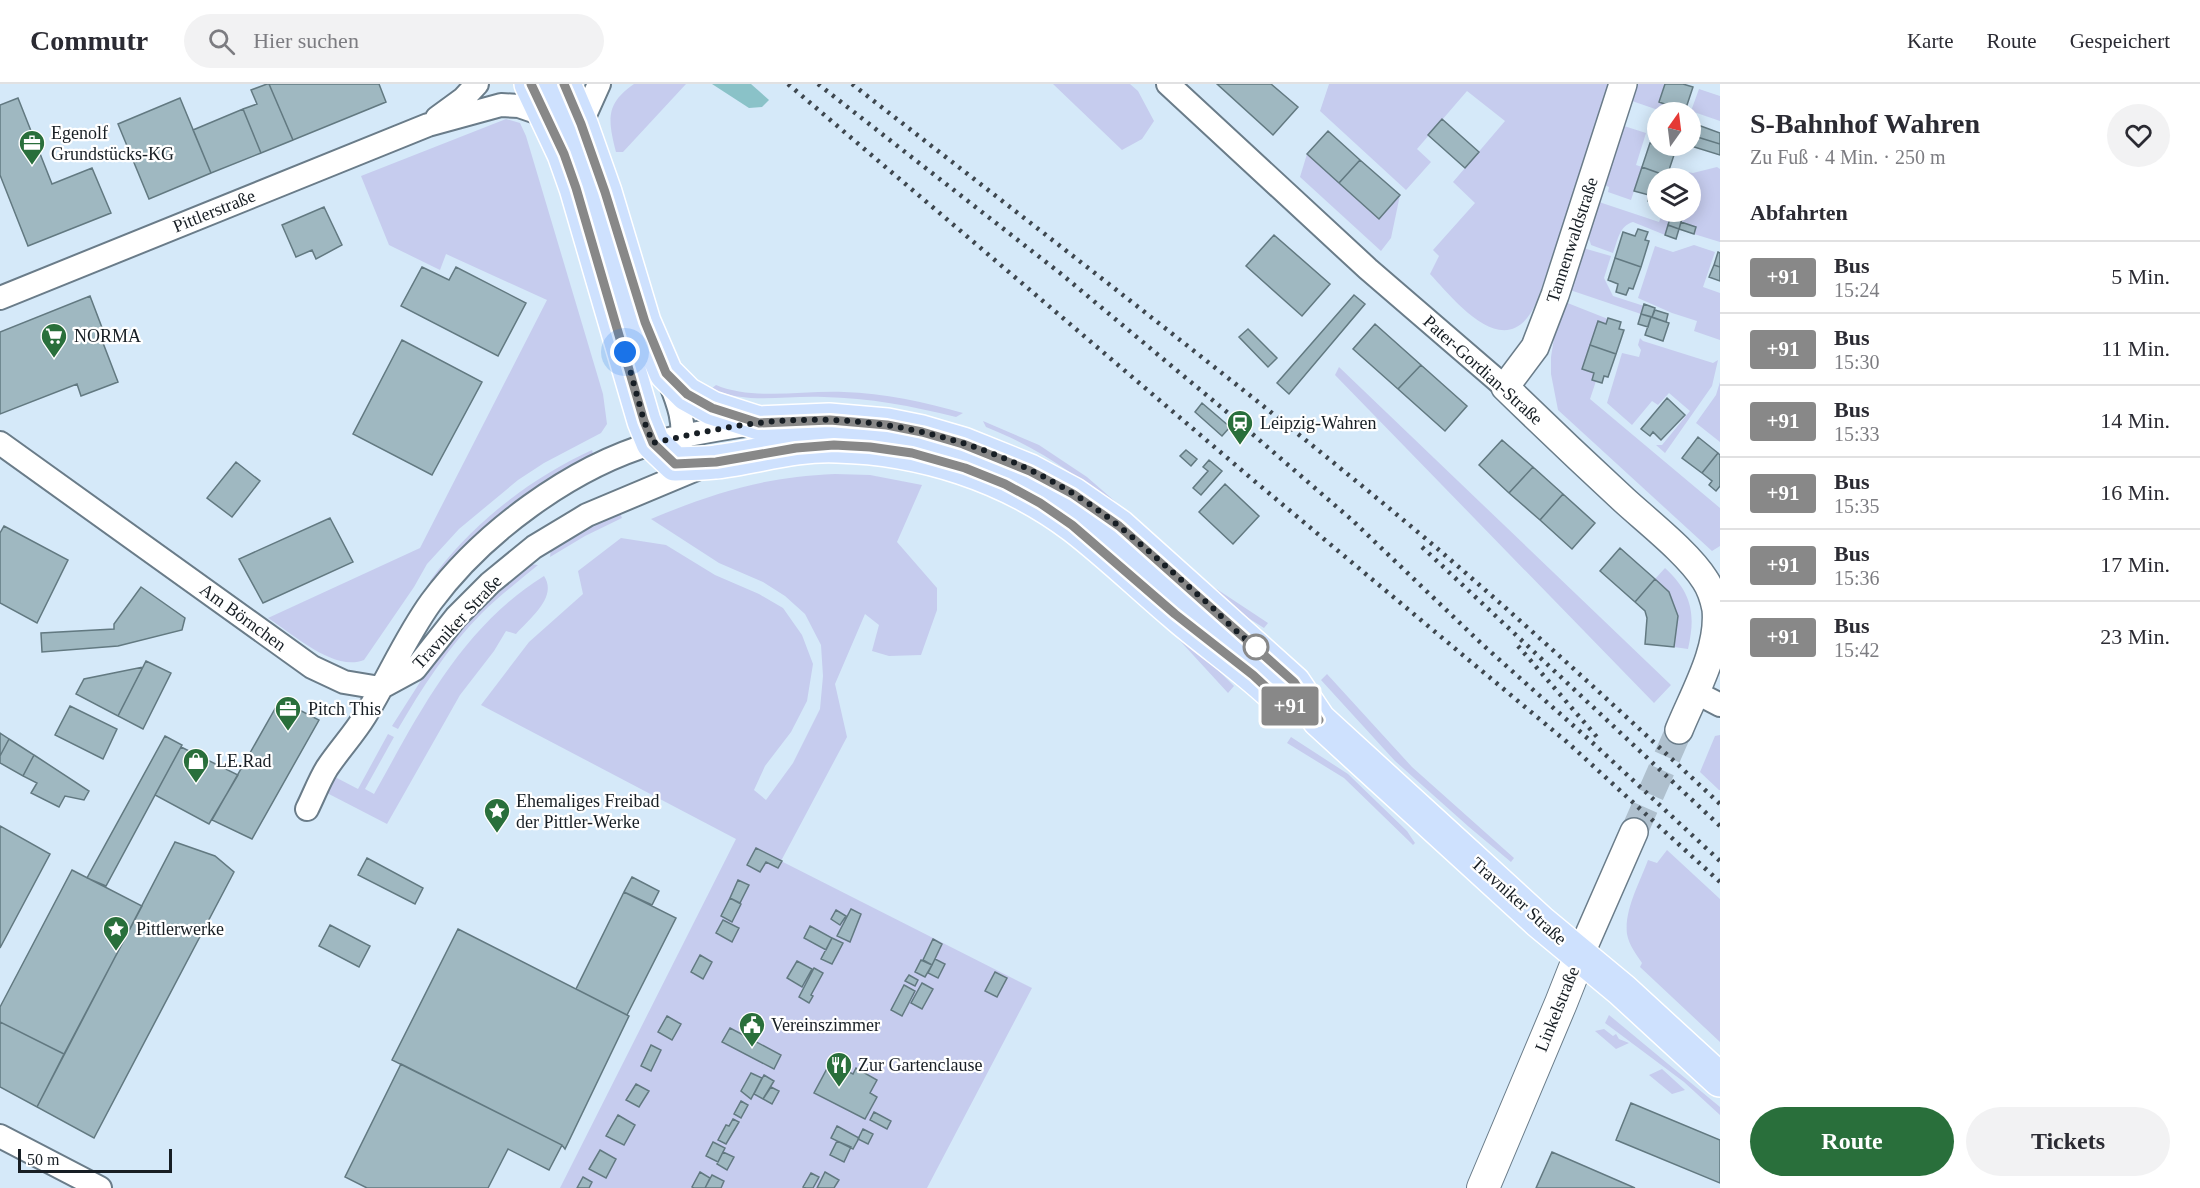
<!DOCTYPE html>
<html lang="de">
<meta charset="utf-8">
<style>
:root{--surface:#fff;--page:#f2f2f3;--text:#2b2b33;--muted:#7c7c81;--line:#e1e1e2;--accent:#296f3b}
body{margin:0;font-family:Georgia,serif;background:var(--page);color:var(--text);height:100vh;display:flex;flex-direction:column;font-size:22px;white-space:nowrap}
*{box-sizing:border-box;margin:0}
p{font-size:20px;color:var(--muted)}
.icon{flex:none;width:33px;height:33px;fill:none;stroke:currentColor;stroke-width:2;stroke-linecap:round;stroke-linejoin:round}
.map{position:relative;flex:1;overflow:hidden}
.details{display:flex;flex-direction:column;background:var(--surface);width:480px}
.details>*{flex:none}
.badge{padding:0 12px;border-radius:4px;font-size:21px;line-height:39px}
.needle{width:39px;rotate:14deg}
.controls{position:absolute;left:1647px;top:18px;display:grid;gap:12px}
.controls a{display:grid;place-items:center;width:54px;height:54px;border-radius:50%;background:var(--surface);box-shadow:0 3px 15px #0003;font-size:30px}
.scale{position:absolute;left:18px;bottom:15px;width:154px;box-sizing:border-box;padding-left:6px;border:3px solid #171e24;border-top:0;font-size:16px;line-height:21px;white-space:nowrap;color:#171e24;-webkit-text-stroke:4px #fff;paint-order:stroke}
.you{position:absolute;width:30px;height:30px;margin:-15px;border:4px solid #fff;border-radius:50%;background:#1a73e8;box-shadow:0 0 0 9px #1a73e833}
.map>.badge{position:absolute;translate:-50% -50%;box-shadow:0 0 0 3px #fff}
h2{padding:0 30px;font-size:22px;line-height:54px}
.round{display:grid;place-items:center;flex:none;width:63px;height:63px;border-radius:32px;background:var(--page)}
.overview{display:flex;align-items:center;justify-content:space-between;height:102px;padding:0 30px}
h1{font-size:28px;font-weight:700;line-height:45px}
.cta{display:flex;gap:12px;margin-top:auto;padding:12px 30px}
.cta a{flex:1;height:69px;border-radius:36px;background:var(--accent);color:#fff;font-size:24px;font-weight:700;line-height:69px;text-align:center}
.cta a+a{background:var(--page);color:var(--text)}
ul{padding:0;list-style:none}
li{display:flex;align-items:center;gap:18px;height:72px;padding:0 30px;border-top:2px solid var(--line)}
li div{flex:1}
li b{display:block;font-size:22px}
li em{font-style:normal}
li .badge{min-width:66px;font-weight:700;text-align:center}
header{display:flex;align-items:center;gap:36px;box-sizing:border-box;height:84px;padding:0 30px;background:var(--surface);border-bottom:2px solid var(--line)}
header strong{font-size:28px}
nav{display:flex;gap:33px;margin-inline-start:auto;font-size:21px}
.search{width:420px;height:54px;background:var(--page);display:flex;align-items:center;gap:15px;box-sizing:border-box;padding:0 21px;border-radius:33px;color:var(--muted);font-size:22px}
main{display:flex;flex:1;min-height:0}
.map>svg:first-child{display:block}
</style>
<header>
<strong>Commutr</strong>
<div class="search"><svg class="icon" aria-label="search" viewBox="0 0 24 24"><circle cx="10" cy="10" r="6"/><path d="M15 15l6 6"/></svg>Hier suchen</div>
<nav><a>Karte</a><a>Route</a><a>Gespeichert</a></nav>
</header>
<main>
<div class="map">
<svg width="1720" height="1104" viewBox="0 0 1720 1104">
<rect width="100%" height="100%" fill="#d5e9f9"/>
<path fill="#c6ccee" d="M634,0H686L623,68H616C608,36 605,20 634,0Z
M1053,0H1130L1138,7L1154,37L1142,55L1122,66Z
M1329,0H1609L1543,200C1539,210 1536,222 1530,230C1500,276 1451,212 1430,190L1439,172L1433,166L1475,119L1453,98L1505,37L1467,7L1417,65L1431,78L1406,106L1320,27Z
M1638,0H1665L1659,18L1666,21L1664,28L1632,17Z
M1699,5L1720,12V37L1691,27Z
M506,35L520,39L526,52L603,310L607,340L601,349L544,379L518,396L459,445L427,480L414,503L364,576C334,588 293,550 268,534L420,464L547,216L446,170L440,186L389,161L361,92Z
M1624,42L1646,49L1636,81L1642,83L1631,116L1608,108L1609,103L1604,101Z
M1307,70L1379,134L1400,111L1391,154L1381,167L1300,93Z
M1717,83L1720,85V158L1694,150L1696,143L1681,138L1682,135L1672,132L1665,151L1633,138C1619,142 1618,156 1613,169L1591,161L1588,151L1599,118L1659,138L1663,128H1690V94H1674L1667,92L1668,87L1672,85L1693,89Z
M1694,161L1715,168L1703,203L1720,209V256L1694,247L1697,237L1672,229L1638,214L1655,162L1673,168Z
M1583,164L1611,172L1604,194L1613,212L1644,222L1641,230L1570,206Z
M1565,218L1608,235L1592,295L1596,297L1590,315L1720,424V462L1712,467L1558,326L1551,290V273L1554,254Z
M1640,254L1643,257L1713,279L1718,276L1712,302L1665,369L1656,361H1662L1690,327L1669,309L1658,321L1652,317L1632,341L1607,319L1622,269L1639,273L1641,266L1638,261Z
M1339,283L1671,601L1654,619L1335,291Z
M1720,298V358L1696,339L1716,311Z
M716,301C754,317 804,306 844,308C884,309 924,318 963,329L956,333C912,322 869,314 824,313C784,311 750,321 711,305Z
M983,337L1039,361L1087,393L1195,487L1191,492C1124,431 1072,377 986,343Z
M592,366L594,372L525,411L494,436L432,500L430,497C470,441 529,395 592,366Z
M835,390L870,391L922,401L897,458L937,504V526L921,571L889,572L872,567L879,541L865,530L835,600L847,653L781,777L1032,904L927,1104H560L736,755L481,621L529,558L583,510L578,487L621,454L666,461L715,491L759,510L783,524L802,551L813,580L807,617L791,648L765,682L754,706L766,716L793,679L820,625L823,592L821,561L805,530L785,512L763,498L719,479L651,435C716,408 764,393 835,390Z
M620,429L622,434L585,452L550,473L551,465L582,447Z
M529,480L538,481C519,497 499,512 482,529C448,563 422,604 398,645L392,642L429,584L477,525Z
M1665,484C1692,509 1696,530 1688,565L1674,563C1678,531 1681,519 1655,495Z
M544,492C558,513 530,534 516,550L506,547L494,567L460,611L387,740L327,709L335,693L358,705L388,650L394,653L365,705L374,710C420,628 461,544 544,492Z
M1208,502H1212L1268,539L1264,544L1220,516Z
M1173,541L1234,602L1228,609L1171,547Z
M1327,590L1412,683L1514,774L1511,778L1469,743L1395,677L1321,596Z
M1720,651V706H1719L1700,688L1715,652Z
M1291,653L1348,690L1407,747L1415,759L1413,761L1344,694L1287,659Z
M1667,766L1720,815V958L1640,883L1642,879C1636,870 1629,861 1627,850C1624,826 1640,798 1648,776L1657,779Z
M1609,931L1720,1023V1031L1684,998L1605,939Z
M1604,945L1613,952L1616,950L1619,955L1629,959L1616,965L1595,947Z
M1662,985L1685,1006L1672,1010L1649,991Z"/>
<path fill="#8ac2c8" d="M712,0H751L769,16L762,23L749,24Z"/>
<path fill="#9fb8c1" stroke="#627981" stroke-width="1.5" d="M267,0H269L293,56L261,69L243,25L257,20L251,6Z
M269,0H379L386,18L293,56Z
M1217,0H1271L1298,23L1273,51Z
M1665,0H1683L1693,3L1685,27L1680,25L1679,28H1668L1670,22L1659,18Z
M18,14L52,100L92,84L111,129L28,162L0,91V21Z
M180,14L211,89L149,115L118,40Z
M243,25L261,69L211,89L193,46Z
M1442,35L1479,68L1465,84L1428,51Z
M1698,41L1720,49V60L1694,52Z
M1328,47L1360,76L1339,99L1307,70Z
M1656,49L1658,62H1679L1676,70H1674L1675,68L1653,60Z
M1694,52L1720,60V71L1691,62Z
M1650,59L1675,68L1667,92L1642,83Z
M1360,76L1400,111L1379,135L1339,99Z
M1642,83L1667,92L1666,94H1658L1656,119L1648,117L1649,111L1634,107Z
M324,123L342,161L316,175L312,166L296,173L282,141Z
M1671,131L1682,135L1679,145L1668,141Z
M1681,138L1696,143L1694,150L1679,145Z
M1668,141L1679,145L1676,155L1665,151Z
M1638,145L1648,148L1645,156L1649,157L1641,183L1615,174L1623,148L1635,152Z
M1274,151L1330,200L1302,232L1246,182Z
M1718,168L1720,169V183L1714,181Z
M1615,174L1641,183L1633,205L1629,204L1626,211L1616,208L1618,200L1608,196Z
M1714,181L1720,183V197L1709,193Z
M422,183L449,196L456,183L526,219L498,272L401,222Z
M1354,211L1365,220L1289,310L1277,299Z
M90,212L104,249L100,251L118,298L81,312L77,300L0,330V248Z
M1644,220L1655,224L1652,233L1641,230Z
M1655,226L1668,230L1666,238L1652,233Z
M1641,230L1651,233L1648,243L1638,240Z
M1651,233L1669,239L1663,257L1645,251Z
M1608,234L1621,238L1619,245L1624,246L1616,270L1590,261L1598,237L1606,240Z
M1375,240L1421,281L1398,305L1353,265Z
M1248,245L1277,274L1268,283L1239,253Z
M402,256L482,298L432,391L353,350Z
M1590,261L1616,270L1608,293L1604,292L1602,299L1592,296L1594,289L1582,285Z
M1421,281L1467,322L1445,347L1398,305Z
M1667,314L1685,331L1661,356L1653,348L1650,352L1641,345Z
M1202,319L1230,343L1222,352L1195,328Z
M1698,353L1718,369L1702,389L1682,374Z
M1502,356L1533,383L1509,409L1479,381Z
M1186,366L1197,375L1191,382L1180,372Z
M1718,369L1720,371V402L1716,407L1709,401L1712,397L1702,389Z
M1209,376L1222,387L1201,411L1193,404L1208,387L1203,383Z
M236,378L260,397L232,433L207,414Z
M1533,383L1563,410L1540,436L1509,409Z
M1225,400L1259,432L1233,460L1199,428Z
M1563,410L1595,439L1572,465L1540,436Z
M330,434L353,478L263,519L239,475Z
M4,442L68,476L37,539L0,519V449Z
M1620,464L1655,495L1635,518L1600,487Z
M1655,495L1669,508L1678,532L1674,563L1645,560L1647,534L1645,527L1635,518Z
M141,503L185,534L182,546L118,562L42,568L41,549L114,545V540Z
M146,577L171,589L143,645L118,632Z
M143,583L118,632L76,610L84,595Z
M280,616L319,636L252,755L212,736Z
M70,622L117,645L103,675L55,651Z
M0,649L9,655L0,672Z
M165,652L182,661L106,802L87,794Z
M9,655L34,671L23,692L0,679V672Z
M181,663L238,691L209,740L155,711Z
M34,671L89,707L84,716L65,712L59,723L31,709L37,699L23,692Z
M0,742L50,770L0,864Z
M175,758L215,772L234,788L94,1054L37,1023Z
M756,764L782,777L778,784L766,778L760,788L747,781Z
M367,774L423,804L415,820L358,791Z
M72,786L142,822L64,970L0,938V923Z
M632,793L659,807L652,821L624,808Z
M738,796L749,801L740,819L730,814Z
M624,808L676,834L627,931L576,905Z
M730,814L741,820L732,838L721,832Z
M851,825L861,830L850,858L837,852Z
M836,826L846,832L840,841L831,835Z
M723,836L739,844L732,858L716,849Z
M330,841L370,862L359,883L319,862Z
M810,842L832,854L826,866L804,854Z
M458,845L629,932L565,1065L562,1061L392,976Z
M832,854L843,859L832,880L821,875Z
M933,855L942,860L932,881L923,876Z
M700,871L712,878L703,895L691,888Z
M935,875L945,880L938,894L928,889Z
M921,876L932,881L925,893L915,888Z
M797,877L812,885L802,903L787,894Z
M814,884L823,889L811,911L813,912L809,919L799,913Z
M995,888L1007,894L997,913L985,907Z
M909,891L918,896L915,902L905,897Z
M922,899L933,905L922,925L911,919Z
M904,901L915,907L902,932L891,926Z
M667,932L681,940L672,956L658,948Z
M0,938L64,970L37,1023L0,1003Z
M730,944L781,971L774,985L722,958Z
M651,961L661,966L651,987L641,982Z
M830,979L853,990L856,984L877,996L870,1009L877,1013L865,1035L814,1009Z
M401,980L562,1061L549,1086L508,1065L488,1104H367L345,1093Z
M751,989L762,994L751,1015L741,1007Z
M764,991L774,997L763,1015L754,1010Z
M636,1000L649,1007L639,1023L626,1016Z
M771,1003L779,1007L772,1020L763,1015Z
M741,1017L748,1021L741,1034L734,1030Z
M1631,1019L1720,1056V1099L1616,1056Z
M874,1028L891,1037L887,1045L870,1036Z
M618,1031L635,1041L624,1061L606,1052Z
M733,1035L739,1038L726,1060L718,1056L726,1041L729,1042Z
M837,1042L859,1054L853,1065L831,1054Z
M863,1045L873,1050L868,1060L858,1055Z
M837,1057L851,1063L844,1078L830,1071Z
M713,1058L725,1064L718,1078L706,1072Z
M600,1066L616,1075L606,1094L589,1085Z
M723,1068L734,1073L727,1086L717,1080Z
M1552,1068L1635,1104H1536Z
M700,1088L710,1094L705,1104H694L692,1103Z
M825,1088L839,1096L834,1104H817Z
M811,1089L819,1093L813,1104H806L803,1103Z
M712,1091L724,1097L721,1104H705Z
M583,1093L592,1098L589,1104H577Z"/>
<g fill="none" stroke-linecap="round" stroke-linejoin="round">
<path stroke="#afc0ce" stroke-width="27" stroke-dasharray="27 14" stroke-linecap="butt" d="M1634,748L1679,646"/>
<g stroke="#6a7c89" stroke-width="26">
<path id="minor" d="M1168,0L1368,185L1505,303
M437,34L463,15L477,0
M581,40L599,0
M0,214L428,41L501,21L519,22L548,32
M669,296C678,318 687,341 680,365
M0,359L312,583L344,598L380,604
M380,604L415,585L456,533L490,499L534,463L587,431L699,384
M1695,608L1720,621
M307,725C314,711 319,697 327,684C339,666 354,650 365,632C388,595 405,554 431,518C482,449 571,383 654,359C686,350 719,345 752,340
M0,1052L100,1104"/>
</g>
<g stroke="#6a7c89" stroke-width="30">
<path id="tertiary" d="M1623,0L1555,211L1535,263L1505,303C1544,341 1584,379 1624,416C1648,438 1688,469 1705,496C1711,505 1714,515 1716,525C1720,566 1694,609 1679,646
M1580,871L1634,748"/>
</g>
<g stroke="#6a7c89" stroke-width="34">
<path id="secondary" d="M1483,1104L1561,919L1580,871"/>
</g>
<g stroke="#fff" stroke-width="36">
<path id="primary" d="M531,0L564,70L576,104L644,337L653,359L675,380C689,379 703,380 716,378C757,373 796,360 837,362C921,364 1006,391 1074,442C1109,469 1140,499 1174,528C1208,558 1246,583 1279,615
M564,0L581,40L605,108L644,238L666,289L687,310L712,324L759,339L829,336L887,341L922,348L963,360L1030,387L1073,410L1119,442L1294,599L1319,636L1540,838L1622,906L1720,996"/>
</g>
<use href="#minor" stroke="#fff" stroke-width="22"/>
<use href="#tertiary" stroke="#fff" stroke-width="27"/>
<use href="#secondary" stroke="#fff" stroke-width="32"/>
<use href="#primary" stroke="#cee1fe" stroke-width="33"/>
<path stroke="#3e474f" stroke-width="4.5" stroke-dasharray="3 6" stroke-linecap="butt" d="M788,0L1252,395L1567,658L1720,798
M818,0L1060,189L1228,329L1352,436L1484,562L1595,661L1720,777
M852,0C1044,150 1238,298 1425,454C1526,540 1624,630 1720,720
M1422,463L1720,742
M1518,562L1597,653"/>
</g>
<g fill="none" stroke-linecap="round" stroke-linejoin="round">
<g stroke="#fff" stroke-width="14">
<path id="line" d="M531,0L564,70L576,104L644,337L653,359L675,380L716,378L796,364L834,361L870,363L912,369L965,384L1005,400L1040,419L1072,441L1175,530L1253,591L1282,618L1319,636L1294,598L1119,442L1073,410L1030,387L963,360L922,348L887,341L830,336L759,339L712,324L687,310L666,289L645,238L605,108L581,40L564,0"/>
</g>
<use href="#line" stroke="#888" stroke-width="9"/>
<path stroke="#171e24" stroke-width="6" stroke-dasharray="0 10.8" d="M625,268L644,337L653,359C702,348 750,337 800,336C913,332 1033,372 1120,443C1152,469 1182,497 1213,524C1226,537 1241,553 1256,563"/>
</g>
<defs>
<g id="office-pin" transform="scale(1.35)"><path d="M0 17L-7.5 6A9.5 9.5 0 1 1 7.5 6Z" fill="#296f3b" stroke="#fff"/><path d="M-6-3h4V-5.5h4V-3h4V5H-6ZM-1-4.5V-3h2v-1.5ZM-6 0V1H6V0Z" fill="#fff"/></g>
<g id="supermarket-pin" transform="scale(1.35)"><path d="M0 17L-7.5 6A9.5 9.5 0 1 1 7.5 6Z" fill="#296f3b" stroke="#fff"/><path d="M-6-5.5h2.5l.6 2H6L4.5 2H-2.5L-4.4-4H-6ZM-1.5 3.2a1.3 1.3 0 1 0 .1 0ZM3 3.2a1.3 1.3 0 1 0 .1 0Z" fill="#fff"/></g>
<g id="station-pin" transform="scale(1.35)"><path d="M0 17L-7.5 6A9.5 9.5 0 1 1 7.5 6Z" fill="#296f3b" stroke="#fff"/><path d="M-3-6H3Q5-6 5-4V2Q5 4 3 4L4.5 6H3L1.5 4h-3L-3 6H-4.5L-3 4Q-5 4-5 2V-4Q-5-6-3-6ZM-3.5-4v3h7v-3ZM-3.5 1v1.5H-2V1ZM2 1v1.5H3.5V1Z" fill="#fff"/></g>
<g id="shop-pin" transform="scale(1.35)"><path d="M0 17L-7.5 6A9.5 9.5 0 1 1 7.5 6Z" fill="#296f3b" stroke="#fff"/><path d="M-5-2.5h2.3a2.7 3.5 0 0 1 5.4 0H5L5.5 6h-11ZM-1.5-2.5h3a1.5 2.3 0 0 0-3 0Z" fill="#fff"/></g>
<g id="sight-pin" transform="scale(1.35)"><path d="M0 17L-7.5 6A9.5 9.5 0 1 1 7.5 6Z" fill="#296f3b" stroke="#fff"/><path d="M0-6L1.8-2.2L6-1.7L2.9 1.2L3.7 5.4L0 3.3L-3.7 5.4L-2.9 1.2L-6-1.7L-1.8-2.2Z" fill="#fff"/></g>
<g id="civic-pin" transform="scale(1.35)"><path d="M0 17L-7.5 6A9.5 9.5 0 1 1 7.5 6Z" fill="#296f3b" stroke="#fff"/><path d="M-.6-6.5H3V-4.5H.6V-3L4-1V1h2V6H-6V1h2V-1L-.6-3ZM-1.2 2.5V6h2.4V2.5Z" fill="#fff"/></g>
<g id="restaurant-pin" transform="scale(1.35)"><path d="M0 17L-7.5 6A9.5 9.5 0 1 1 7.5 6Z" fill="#296f3b" stroke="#fff"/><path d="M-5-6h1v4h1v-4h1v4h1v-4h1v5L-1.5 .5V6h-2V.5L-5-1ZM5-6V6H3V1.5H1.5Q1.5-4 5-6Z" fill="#fff"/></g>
</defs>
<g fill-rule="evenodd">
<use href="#office-pin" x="32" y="59"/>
<use href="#supermarket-pin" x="54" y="252"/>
<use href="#station-pin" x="1240" y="339"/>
<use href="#office-pin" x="288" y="625"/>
<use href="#shop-pin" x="196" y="677"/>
<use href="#sight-pin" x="497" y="727"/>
<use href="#sight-pin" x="116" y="845"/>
<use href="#civic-pin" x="752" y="941"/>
<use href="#restaurant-pin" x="839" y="981"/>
</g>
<circle fill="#fff" stroke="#888" stroke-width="3" cx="1256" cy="563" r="12"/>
<g text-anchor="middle" stroke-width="4.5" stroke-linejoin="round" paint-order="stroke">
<g font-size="18" fill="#171e24" stroke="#fff" text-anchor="start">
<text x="51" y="55">Egenolf<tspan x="51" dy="21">Grundstücks-KG</tspan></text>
<text x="74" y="258">NORMA</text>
<text x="1260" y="345">Leipzig-Wahren</text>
<text x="308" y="631">Pitch This</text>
<text x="216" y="683">LE.Rad</text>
<text x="516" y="723">Ehemaliges Freibad<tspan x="516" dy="21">der Pittler-Werke</tspan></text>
<text x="136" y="851">Pittlerwerke</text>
<text x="771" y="947">Vereinszimmer</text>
<text x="858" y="987">Zur Gartenclause</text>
</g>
<g font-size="18" fill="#171e24" stroke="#fff">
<text transform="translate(214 127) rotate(-22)" y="6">Pittlerstraße</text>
<text transform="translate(1572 156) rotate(-72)" y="6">Tannenwaldstraße</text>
<text transform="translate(1483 286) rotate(42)" y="6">Pater-Gordian-Straße</text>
<text transform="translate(243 533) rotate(36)" y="6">Am Börnchen</text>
<text transform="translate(457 538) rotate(-47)" y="6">Travniker Straße</text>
<text transform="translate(1519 817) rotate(42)" y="6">Travniker Straße</text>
<text transform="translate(1557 925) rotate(-68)" y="6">Linkelstraße</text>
</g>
</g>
</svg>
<div class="controls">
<a><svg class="needle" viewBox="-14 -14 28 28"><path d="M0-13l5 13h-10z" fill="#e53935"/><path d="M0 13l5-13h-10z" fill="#7c7c81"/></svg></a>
<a><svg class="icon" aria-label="layers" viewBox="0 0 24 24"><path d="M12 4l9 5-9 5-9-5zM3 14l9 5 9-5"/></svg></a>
</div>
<div class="scale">50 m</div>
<div class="you" style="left:625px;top:268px"></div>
<b class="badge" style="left:1290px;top:622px;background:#888;color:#fff">+91</b>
</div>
<section class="details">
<div class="overview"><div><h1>S-Bahnhof Wahren</h1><p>Zu Fuß · 4 Min. · 250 m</p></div><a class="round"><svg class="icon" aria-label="heart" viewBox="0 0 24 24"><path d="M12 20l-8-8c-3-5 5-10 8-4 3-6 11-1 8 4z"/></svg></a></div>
<h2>Abfahrten</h2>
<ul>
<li><span class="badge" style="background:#888;color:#fff">+91</span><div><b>Bus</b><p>15:24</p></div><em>5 Min.</em></li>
<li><span class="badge" style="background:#888;color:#fff">+91</span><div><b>Bus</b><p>15:30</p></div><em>11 Min.</em></li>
<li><span class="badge" style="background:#888;color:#fff">+91</span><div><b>Bus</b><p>15:33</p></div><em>14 Min.</em></li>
<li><span class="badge" style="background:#888;color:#fff">+91</span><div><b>Bus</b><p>15:35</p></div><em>16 Min.</em></li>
<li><span class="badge" style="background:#888;color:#fff">+91</span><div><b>Bus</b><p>15:36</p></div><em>17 Min.</em></li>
<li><span class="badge" style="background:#888;color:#fff">+91</span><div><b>Bus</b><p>15:42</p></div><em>23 Min.</em></li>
</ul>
<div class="cta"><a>Route</a><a>Tickets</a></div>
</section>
</main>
